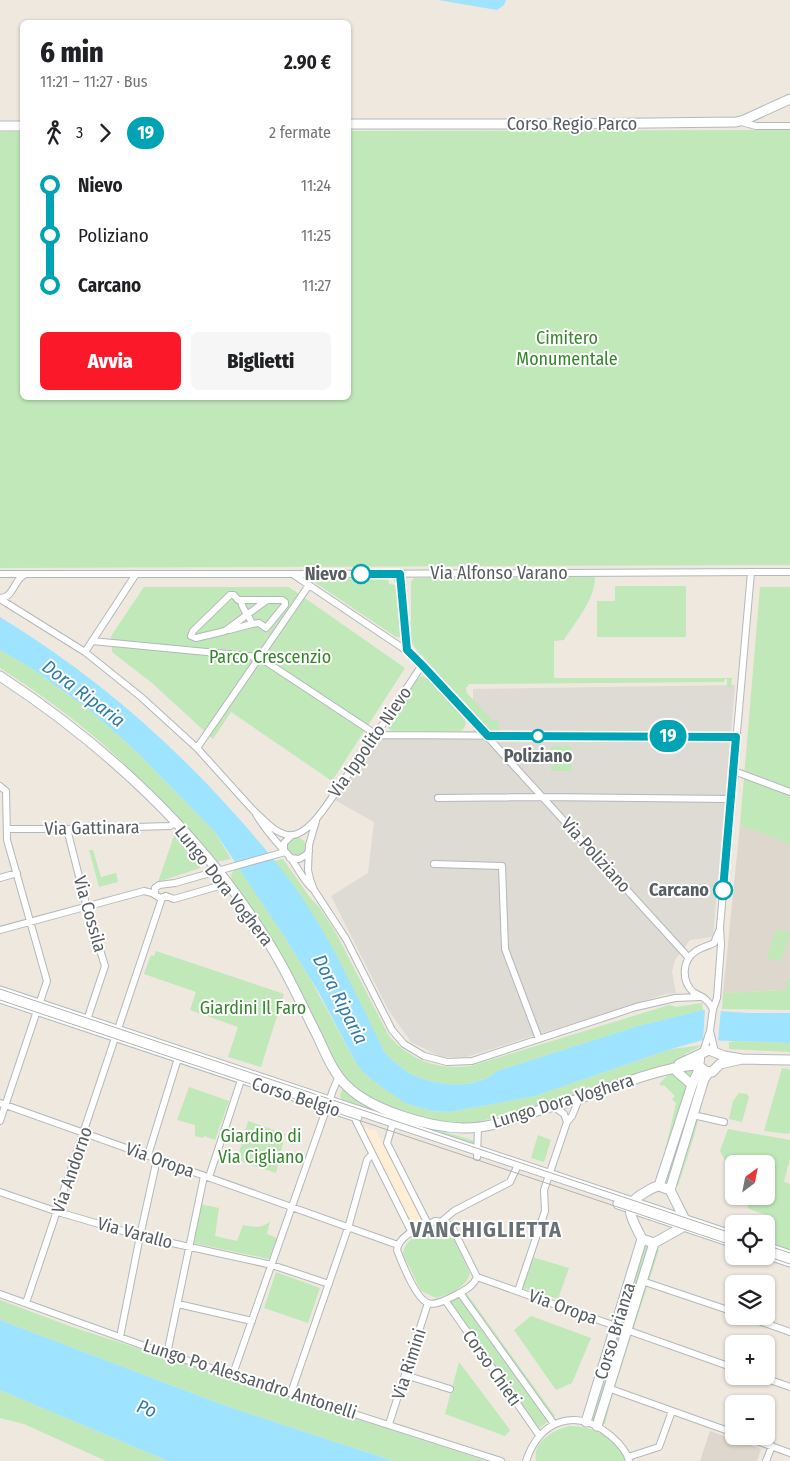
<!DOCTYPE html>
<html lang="it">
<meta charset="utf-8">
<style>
:root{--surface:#fff;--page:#f6f6f6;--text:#202124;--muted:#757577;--accent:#fb1829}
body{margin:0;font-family:"Fira Sans Condensed",sans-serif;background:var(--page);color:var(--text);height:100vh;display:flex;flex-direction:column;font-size:19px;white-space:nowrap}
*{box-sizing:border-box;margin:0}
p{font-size:16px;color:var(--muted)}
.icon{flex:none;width:28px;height:28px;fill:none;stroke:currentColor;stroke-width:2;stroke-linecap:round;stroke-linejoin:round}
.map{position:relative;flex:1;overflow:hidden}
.side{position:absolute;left:20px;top:20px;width:331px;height:380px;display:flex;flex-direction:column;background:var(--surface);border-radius:8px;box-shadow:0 1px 4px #0004}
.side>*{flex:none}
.badge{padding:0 10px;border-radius:16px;font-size:18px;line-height:32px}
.needle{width:32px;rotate:32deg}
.controls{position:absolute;left:725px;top:1155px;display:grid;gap:10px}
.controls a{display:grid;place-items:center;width:50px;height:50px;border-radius:8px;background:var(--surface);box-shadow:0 1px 4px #0004;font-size:25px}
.map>.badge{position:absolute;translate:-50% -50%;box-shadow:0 0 0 2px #fff}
.legs{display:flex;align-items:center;gap:8px;height:55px;padding:0 20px;font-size:16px}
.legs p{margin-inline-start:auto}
.head{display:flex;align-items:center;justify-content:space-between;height:85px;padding:0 20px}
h1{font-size:28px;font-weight:800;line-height:38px}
.button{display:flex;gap:10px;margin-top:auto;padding:10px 20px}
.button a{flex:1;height:58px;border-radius:8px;background:var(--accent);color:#fff;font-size:20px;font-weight:800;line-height:58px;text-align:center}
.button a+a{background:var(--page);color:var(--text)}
ul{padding:0 20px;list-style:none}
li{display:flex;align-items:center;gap:18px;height:50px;font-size:19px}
li i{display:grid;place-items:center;width:8px;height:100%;margin:0 6px;background:currentColor}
li i::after{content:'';width:12px;height:12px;margin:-6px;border:4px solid;border-radius:50%;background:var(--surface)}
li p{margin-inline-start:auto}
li:first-child i{background:linear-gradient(#0000 50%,currentColor 0)}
li:last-child i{background:linear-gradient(currentColor 50%,#0000 0)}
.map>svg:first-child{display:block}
</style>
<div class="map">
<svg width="790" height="1461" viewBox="0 0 790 1461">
<rect width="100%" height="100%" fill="#eee8df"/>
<path fill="#ffeed3" d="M366,1127L370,1131L375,1129L423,1221L409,1227L363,1128Z"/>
<path fill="#dedad4" d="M735,685L713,937L690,940L675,960L672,972L676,993L666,994L466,1057H441L411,1042L389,1011L331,896L368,873L374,822L331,798L383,732L473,731V689Z"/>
<path fill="#ddd7ce" d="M740,825L790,844V975L785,990L723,993Z
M710,1431L761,1449L757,1461H700Z"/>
<path fill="#c0e8b9" d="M790,130V565L0,568V132H22V398H349V131Z
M595,577C595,600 575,622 564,640L554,641V678H732L731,688H727V679H725L724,682L469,684L466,688L467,693L492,720L499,721V731L489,729L415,648L411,640V582L414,578Z
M311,578L388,579L389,584L395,585L399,615L400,637H396L311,580Z
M615,586H686V637H597V601H615Z
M144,587H289L405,668L332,781L231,712L213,739L152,683L112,652L111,636Z
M760,587H790V844L740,825Z
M0,650L31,668L87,708L135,750L215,832L231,859L216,862C181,822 145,782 105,746C72,717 36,691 0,668Z
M422,676L428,679L464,719L466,723L463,730L460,731H392L389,729L387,723L388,721L417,679Z
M551,746H572V771H551Z
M175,833L198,858L200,868L158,882Z
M286 847a10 10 0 1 1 20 0a10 10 0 1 1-20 0Z
M89,850H93L101,877L116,873L118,882L99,887Z
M283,859L311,899L320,908L336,933L389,1036C411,1061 438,1070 471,1066L669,1005L676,1007L702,1003L703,1010L638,1026L497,1071C475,1091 433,1086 409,1073C400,1067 392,1060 385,1053L320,927L302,899L274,861Z
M236,867H239L286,939L308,975L355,1061L363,1072L376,1083L406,1103L433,1111L449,1112L535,1096L671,1049L703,1045L685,1054V1061L666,1065L571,1097L473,1123L449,1127L419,1124L475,1141L474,1148L343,1104L340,1095L345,1083L232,883L231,875Z
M776,929L790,933L781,962L767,958Z
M156,951L284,994L261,1067L228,1057L238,1027L190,1010L196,992L144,974L151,955L154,956Z
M790,975V1010L722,1009L723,993L785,990Z
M736,1041L790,1043V1052L729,1049V1042Z
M782,1068L790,1069V1128L789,1134L764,1131Z
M692,1070L693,1072L708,1078L695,1133L678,1186L656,1177L665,1151L676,1103L672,1099L675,1096L664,1085L662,1086L659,1084L670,1073Z
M189,1087L229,1101L215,1140L204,1136L203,1138L195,1136V1125L177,1120Z
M739,1093L747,1094L749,1097L742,1122L729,1119L733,1101Z
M248,1121L285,1134L276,1173L237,1160Z
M728,1129L790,1140V1158L784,1182L790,1184V1251L766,1243V1225L770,1216L749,1209L742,1196H766V1164H734V1178L720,1151Z
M538,1135L551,1140L544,1162L531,1158Z
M200,1204L219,1208L215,1236L237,1241L243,1225C254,1227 262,1229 270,1221L267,1234L277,1238L269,1259L193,1243Z
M435,1227L442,1228L450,1232L470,1273C467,1287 449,1295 436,1298L421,1291L403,1254C405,1239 421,1231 435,1227Z
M636,1243L659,1250L611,1399L605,1424L583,1417Z
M532,1257L569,1268L558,1299L522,1288Z
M276,1272L320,1288L308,1323L264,1308Z
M465,1291L555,1416L534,1432L445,1300Z
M0,1300L72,1327L487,1461H393L223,1405L0,1320Z
M531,1316L591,1338L572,1383L556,1390L514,1330Z
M459,1362L510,1430L505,1436L445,1414Z
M0,1390L168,1461H106L24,1424L0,1418Z
M569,1426C592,1426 618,1437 625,1461H536C532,1442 553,1430 569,1426Z"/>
<path fill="#9ee3ff" d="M438,0H506L504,5L497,10Z
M0,617C87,670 164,735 232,811C257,839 282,868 303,899C335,947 359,1001 385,1053C392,1060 400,1067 409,1073C433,1086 476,1091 497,1071L638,1026L703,1010L749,1013H790V1043L703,1040L671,1049L535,1096L449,1112L433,1111L405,1103L376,1083L363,1072L355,1061L319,993L286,939L215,832L135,750L87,708L31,668L0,650Z
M0,1320L223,1405L393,1461H168L0,1390Z"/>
<path fill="#eee8df" d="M721,1009L718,1041L703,1040L705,1010Z"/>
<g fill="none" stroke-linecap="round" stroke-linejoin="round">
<g stroke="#b3b8bc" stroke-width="8">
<path id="street" d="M741,122L756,126H790
M400,573L407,651
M0,574H293L790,572
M294,575L407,651L422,665L689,958
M230,595H234L238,600H267L225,631L196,638L191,636L193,631Z
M0,598C14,598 14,578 26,574
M0,599L85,652L141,697L197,748L253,810L269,825C276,831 287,838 297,834C315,827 331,798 342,783C370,744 396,705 422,665
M252,624L259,623L266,628L285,605V602L282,600H267
M229,630L252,624C250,616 241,609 241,600
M92,641L259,657L377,735
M85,652L136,574
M377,735L736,737
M197,748L309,585
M734,771L790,792
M0,786L6,791L7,840L47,981L0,1121
M438,798L543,797L731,799
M256,814C265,830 278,844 290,857C298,868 303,880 313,889
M316,821L309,845L308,870L310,879L314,890L346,939L392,1030L404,1044L424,1056L447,1062L472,1061L636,1007L675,998L700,997
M7,829H67L170,826L176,823
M67,829L87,908L105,966L86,1023
M284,851V843L292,835
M290,858L299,859L306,855L309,851
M434,864L502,866L505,949L539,1039
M0,878L17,873
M155,894V888L159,885L175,883L285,852
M166,896L174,899L219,886L225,881
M0,930L144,891L152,893L160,898L166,896
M713,1009C711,1006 709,1002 706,1000C703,996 697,995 693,992C681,980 682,960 696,951C702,947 708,946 714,943L719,931
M710,1031L715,1052
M703,1052L710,1031L713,1009L717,998L721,945L720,927L751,572
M0,1103L398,1245
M553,1106L564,1114L567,1122
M359,1113L356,1121L412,1233
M693,1115L724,1122
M393,1123L387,1143L428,1224
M148,1155L179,1055
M477,1157L478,1126
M209,1177L242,1077
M0,1192L58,1212L140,1236L272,1265L329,1284
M435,1221C443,1221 447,1222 453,1229L477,1277C473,1287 463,1291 454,1296C447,1299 436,1306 428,1303C416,1299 402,1263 397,1250C399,1234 422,1227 435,1221Z
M442,1221L454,1211L510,1182L518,1165
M477,1277L734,1368
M642,1281L734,1312
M518,1291L545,1211L544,1190L567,1122L572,1116L579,1099
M460,1293L554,1424
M0,1294L164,1353L501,1461
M445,1300L539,1435
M26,1303L162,898
M178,1304L252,1321
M745,1316L790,1332
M120,1337L140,1236L157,1159
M167,1354L204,1176
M233,1374L333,1090L339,1076
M405,1375L450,1389
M759,1376L790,1387
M608,1388L734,1433
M291,1393L348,1228L367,1160L372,1154
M389,1424L428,1303
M743,1436L790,1453
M628,1457L659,1447L672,1411
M526,1461C540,1419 577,1407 611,1436C618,1442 627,1452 629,1461
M766,1461L772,1446"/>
</g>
<g stroke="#b3b9be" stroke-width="11">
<path id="secondary" d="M349,124H564L736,122L744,120L790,99
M0,126H22
M0,676C105,745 202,834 268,942C287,971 301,1004 317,1035C325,1052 333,1073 347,1086C371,1110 428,1127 462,1128C487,1129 514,1119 537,1111C552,1106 567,1103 581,1098C619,1085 656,1069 695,1065L699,1066L705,1071L712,1072L720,1064L742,1059
M0,991L734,1236
M0,998L357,1117
M679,1064L709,1050L724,1056L742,1059L790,1060
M673,1068L692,1085
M659,1186L670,1190L685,1220L681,1228L654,1243L642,1239C633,1220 620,1206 644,1193C649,1190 653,1187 659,1186Z
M659,1186L692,1085L698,1072L700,1055
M670,1190L704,1079L709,1072
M618,1204L734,1243
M766,1247L790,1255
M766,1254L790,1262
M586,1422L642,1239
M597,1426L654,1243"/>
</g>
<use href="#street" stroke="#fff" stroke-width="6"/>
<use href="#secondary" stroke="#fff" stroke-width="9"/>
<path stroke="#b2b3b3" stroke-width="1" d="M0,989L734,1234
M0,1000L734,1246
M766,1245L790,1253
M766,1256L790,1264"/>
</g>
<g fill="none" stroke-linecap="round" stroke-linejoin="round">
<g stroke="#fff" stroke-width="11">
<path id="line-1" d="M361,574H400L407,650L422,665L488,736L736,737L723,890"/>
</g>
<use href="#line-1" stroke="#00a3b4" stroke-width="8"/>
</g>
<g fill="#fff" stroke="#00a3b4" stroke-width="2.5">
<circle cx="361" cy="574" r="9"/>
<circle cx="538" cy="736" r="6"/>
<circle cx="723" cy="890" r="9"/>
</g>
<g text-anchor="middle" stroke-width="4" stroke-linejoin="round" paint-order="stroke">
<g font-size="18" fill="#585e62" stroke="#fff">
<text x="572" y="130">Corso Regio Parco</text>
<text x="499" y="579">Via Alfonso Varano</text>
<text transform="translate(370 742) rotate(-55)" y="6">Via Ippolito Nievo</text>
<text transform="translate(92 828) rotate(-1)" y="6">Via Gattinara</text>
<text transform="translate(596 855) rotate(48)" y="6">Via Poliziano</text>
<text transform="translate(224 886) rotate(52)" y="6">Lungo Dora Voghera</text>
<text transform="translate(90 914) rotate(74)" y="6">Via Cossila</text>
<text transform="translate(296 1097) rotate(18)" y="6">Corso Belgio</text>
<text transform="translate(563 1101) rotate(-17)" y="6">Lungo Dora Voghera</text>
<text transform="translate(160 1160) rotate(20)" y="6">Via Oropa</text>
<text transform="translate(72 1170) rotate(-71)" y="6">Via Andorno</text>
<text transform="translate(135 1233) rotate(15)" y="6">Via Varallo</text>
<text transform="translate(563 1307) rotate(20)" y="6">Via Oropa</text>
<text transform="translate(615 1331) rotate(-73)" y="6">Corso Brianza</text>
<text transform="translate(409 1364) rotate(-72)" y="6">Via Rimini</text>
<text transform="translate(492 1368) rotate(55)" y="6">Corso Chieti</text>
<text transform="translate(250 1379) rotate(18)" y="6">Lungo Po Alessandro Antonelli</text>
</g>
<g font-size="18" fill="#35872c" stroke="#fff">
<text x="567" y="344">Cimitero<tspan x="567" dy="21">Monumentale</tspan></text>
<text x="270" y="663">Parco Crescenzio</text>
<text x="253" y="1014">Giardini Il Faro</text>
<text x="261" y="1142">Giardino di<tspan x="261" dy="21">Via Cigliano</tspan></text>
</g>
<g font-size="18" font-weight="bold" fill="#585e62" stroke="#fff" text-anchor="end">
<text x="347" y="580">Nievo</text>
<text x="538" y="762" text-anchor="middle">Poliziano</text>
<text x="709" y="896">Carcano</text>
</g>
<g font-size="19" font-style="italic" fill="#2e7ca8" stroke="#fff">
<text transform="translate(84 693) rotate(37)" y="7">Dora Riparia</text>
<text transform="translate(341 999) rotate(63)" y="7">Dora Riparia</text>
<text transform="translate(147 1408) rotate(20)" y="7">Po</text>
</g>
<g font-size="22" font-weight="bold" letter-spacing="1" fill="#697175" stroke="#fff">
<text x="486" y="1237">VANCHIGLIETTA</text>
</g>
</g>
</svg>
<div class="controls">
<a><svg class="needle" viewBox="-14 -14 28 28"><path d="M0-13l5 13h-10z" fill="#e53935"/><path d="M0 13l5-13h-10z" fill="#757577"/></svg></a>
<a><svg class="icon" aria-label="locate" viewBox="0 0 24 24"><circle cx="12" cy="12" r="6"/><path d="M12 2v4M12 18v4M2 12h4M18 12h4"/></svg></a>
<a><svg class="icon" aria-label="layers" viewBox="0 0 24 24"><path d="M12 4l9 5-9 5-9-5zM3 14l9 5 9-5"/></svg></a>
<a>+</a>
<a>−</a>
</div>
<b class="badge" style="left:668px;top:736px;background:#00a3b4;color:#fff">19</b>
<section class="side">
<div class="head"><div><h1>6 min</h1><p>11:21 – 11:27 · Bus</p></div><b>2.90 €</b></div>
<div class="legs"><svg class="icon" aria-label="walk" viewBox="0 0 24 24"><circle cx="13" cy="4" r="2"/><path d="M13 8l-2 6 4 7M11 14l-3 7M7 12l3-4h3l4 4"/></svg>3<svg class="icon" aria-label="forward" viewBox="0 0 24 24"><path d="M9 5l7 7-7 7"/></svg><b class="badge" style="background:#00a3b4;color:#fff">19</b><p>2 fermate</p></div>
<ul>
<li><i style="color:#00a3b4"></i><b>Nievo</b><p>11:24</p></li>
<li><i style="color:#00a3b4"></i><span>Poliziano</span><p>11:25</p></li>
<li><i style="color:#00a3b4"></i><b>Carcano</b><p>11:27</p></li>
</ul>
<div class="button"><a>Avvia</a><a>Biglietti</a></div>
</section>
</div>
